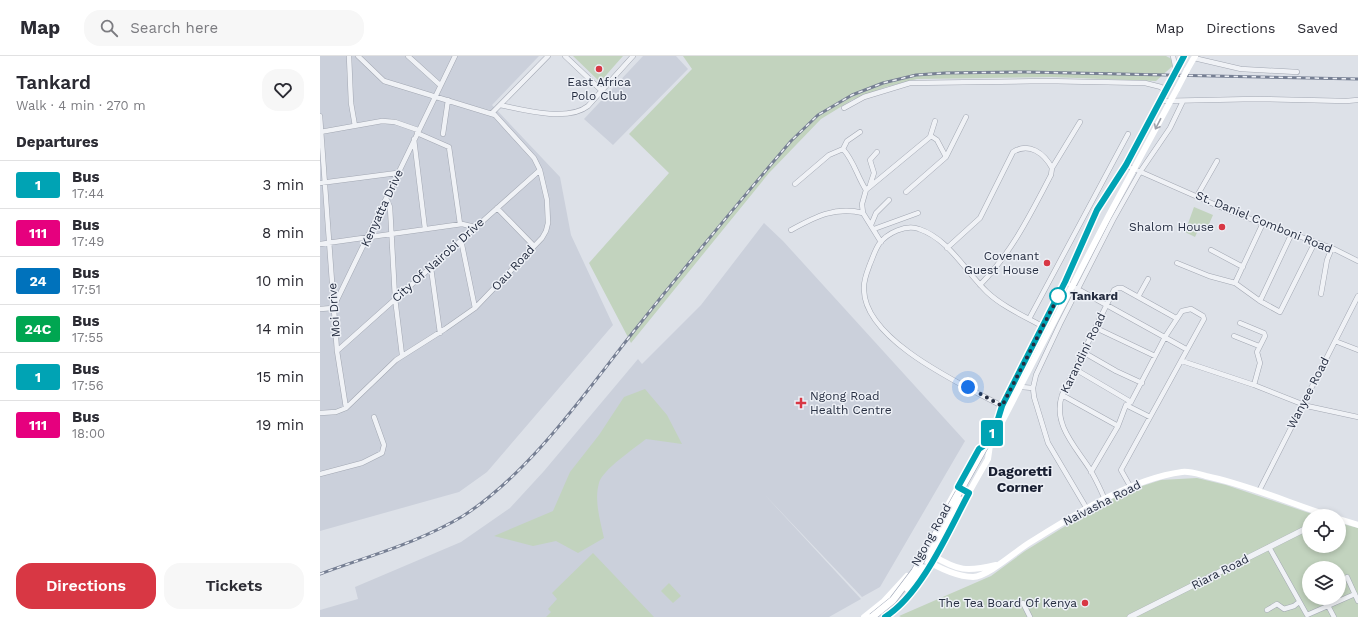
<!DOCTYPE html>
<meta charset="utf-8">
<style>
:root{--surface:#fff;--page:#f7f7f7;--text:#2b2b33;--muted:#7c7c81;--line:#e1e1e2;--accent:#d83744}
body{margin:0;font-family:"Work Sans",sans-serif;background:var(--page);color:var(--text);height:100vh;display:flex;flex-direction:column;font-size:15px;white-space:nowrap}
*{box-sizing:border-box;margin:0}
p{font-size:13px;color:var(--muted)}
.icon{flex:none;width:22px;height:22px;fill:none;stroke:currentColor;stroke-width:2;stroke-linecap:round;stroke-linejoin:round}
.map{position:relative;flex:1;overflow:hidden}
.sheet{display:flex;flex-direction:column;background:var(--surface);width:320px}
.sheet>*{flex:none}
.badge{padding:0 8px;border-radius:3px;font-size:14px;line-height:26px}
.tools{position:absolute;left:982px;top:453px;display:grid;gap:8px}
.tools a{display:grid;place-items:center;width:44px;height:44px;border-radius:50%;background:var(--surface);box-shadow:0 2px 6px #0003;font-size:20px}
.you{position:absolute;width:20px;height:20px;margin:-10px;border:3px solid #fff;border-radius:50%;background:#1a73e8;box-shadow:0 0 0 6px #1a73e833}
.map>.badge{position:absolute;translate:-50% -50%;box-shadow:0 0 0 2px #fff}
h2{padding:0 16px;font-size:15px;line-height:36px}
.round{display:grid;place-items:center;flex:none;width:42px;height:42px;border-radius:16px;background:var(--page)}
.head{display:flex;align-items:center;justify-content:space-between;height:68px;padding:0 16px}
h1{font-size:19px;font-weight:600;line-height:30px}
.cta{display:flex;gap:8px;margin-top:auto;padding:8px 16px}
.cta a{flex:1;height:46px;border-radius:16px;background:var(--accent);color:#fff;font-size:16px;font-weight:600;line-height:46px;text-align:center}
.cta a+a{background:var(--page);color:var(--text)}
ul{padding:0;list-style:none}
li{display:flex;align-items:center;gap:12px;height:48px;padding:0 16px;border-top:1px solid var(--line)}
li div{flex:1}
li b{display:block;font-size:15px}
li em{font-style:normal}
li .badge{min-width:44px;font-weight:700;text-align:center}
header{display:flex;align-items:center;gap:24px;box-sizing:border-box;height:56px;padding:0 20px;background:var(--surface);border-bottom:1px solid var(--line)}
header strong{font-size:19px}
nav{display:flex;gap:22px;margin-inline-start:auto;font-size:14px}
.search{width:280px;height:36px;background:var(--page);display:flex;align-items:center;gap:10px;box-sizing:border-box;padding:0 14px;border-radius:16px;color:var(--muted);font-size:15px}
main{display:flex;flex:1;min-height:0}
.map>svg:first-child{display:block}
</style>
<header>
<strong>Map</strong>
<div class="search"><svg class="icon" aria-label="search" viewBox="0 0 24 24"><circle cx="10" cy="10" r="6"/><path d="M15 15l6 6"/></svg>Search here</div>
<nav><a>Map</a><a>Directions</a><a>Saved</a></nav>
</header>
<main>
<section class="sheet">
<div class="head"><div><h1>Tankard</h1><p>Walk · 4 min · 270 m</p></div><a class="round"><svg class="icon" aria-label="heart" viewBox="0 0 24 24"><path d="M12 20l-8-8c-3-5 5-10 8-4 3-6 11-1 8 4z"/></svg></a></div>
<h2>Departures</h2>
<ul>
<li><span class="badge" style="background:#00a3b4;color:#fff">1</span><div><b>Bus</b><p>17:44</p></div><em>3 min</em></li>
<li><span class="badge" style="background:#e6007e;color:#fff">111</span><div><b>Bus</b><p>17:49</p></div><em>8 min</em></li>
<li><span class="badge" style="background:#0072bc;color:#fff">24</span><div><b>Bus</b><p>17:51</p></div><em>10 min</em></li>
<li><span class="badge" style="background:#00a651;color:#fff">24C</span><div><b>Bus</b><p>17:55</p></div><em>14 min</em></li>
<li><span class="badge" style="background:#00a3b4;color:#fff">1</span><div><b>Bus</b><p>17:56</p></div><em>15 min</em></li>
<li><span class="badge" style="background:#e6007e;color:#fff">111</span><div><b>Bus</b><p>18:00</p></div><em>19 min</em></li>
</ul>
<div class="cta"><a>Directions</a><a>Tickets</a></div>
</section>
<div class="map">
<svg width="1038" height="561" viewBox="0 0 1038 561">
<rect width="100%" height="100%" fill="#dde1e8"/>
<path fill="#cbd0db" d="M0,0H219L172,49L240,121L251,179L293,269L167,416L139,436L0,475Z
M323,0H356L368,13L293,89L264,63Z
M444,167L463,185L645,385L560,531L542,541L444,438L541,543L509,561H0V554L38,543L35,531L141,486L190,452L224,415L318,303L322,308L381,249Z"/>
<path fill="#c2d3be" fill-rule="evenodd" d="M253,0H303L280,26Z
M363,0H846L857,6L836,25L731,21L597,23L566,31L532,44L501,63L449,117L311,287L269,207L349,117L309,78L372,13Z
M874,151L893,159L886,175L879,172L875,181L865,176Z
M325,333L347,359L362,388L326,383C315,392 282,414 279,427C274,444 280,464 284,482L258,497L236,485L213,490L174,480L233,455L250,416L279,379L304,341Z
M877,422L906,429L998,460H989V490H1019V467L1038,472V561H581L579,560L671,520L705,495L768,456L807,435L841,424ZM989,512H1019V542H989Z
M273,497L334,561H226L231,556L228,553L237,543L232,537Z
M349,527L361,540L353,547L341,535Z"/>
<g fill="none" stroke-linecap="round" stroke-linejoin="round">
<g stroke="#a2a7b2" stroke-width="5.5">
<path id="minor" d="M29,0L31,47L35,70
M88,0L120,29
M245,0L281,34
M853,0L856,14
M874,2L921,13L977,16
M840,45L935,43L1026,45L1038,44
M180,49C203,54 248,66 268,50L313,0
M524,52L544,41L590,27L725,25L825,27L841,31L845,36
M172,57L228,0
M0,60L17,295L26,352
M0,76L62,65L75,66L98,74
M540,76L527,85L523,93C534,105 537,120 546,134
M97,77L129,91L140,168
M123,78L128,44
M94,83L105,173
M626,101L646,61
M805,109L914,157L1012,192L1038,205
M732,112L760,66
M0,127L77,117
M475,128L509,99L523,93
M550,129L554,117L550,104L557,96
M586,136L626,101L617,84L611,80
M877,140L897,105
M67,144L70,151L75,242L82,299
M177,152L214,190
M551,169L556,157L569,144
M554,173L598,157
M471,174C495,161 515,150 543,157
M972,177L940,245L960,256L995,186
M141,184L155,252
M561,186L543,157L542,148L546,134L610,81L615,65
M0,188L142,168L155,171
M627,192L660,162L693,96C709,86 724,97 732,112L731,119C710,159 692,196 660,229
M891,194L923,211
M857,207L889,220L915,227L943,167
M111,212L120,277
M745,226L866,293
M915,227L940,245
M1001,238L1007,204L1012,192
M818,241L828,223
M0,253L13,252L135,0
M709,263L808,78
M920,267L944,277L945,280L937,296L940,307L934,329
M776,272L835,300
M914,280L939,290
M1015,285L1038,294
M17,295L220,114
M763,296L796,315L822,327
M862,305L934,329L987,350L1038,361
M755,313L811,346
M701,331L713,332
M742,339L798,370
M806,349L830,361
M682,350C643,329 545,285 544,234C543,225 547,216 550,208C553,201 555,194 559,188C567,177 586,168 599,173C629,183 645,215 667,236C683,251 704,260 724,271
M0,357L16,356L26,352L76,304L125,273L155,252L222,182L226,175L228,167L227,144L220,114L214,102L175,59L64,25L38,0
M771,416L798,370L806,349L811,346L845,281L862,255L871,253L883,260L884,263L801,414L810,430
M0,418L42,407L62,397L64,389L54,361
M939,435L1038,240
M785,444C781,434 776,424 771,415C757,392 732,369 742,339L794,234L798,232H802L856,262
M767,453L728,387L714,341L713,332L716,319L740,268L793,164L820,116L850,72L863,45
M949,491L987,559L1035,538
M1027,521L1038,545
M1004,542L1014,561
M703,547L710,561
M947,554L957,548L964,553L974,550L979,546"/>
</g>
<g stroke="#a2a7b2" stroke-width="6">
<path id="tertiary" d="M810,561L989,471"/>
</g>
<use href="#minor" stroke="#f0f2f6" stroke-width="4.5"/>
<use href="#tertiary" stroke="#f0f2f6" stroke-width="5.5"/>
<path stroke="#fff" stroke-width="6" d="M856,14L864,0
M867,14L875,0
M1019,463L1038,469
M618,467L659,393C672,384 678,366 682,350L724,271L777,154L805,109L848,29
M612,499C638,515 647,516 676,509
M600,501C615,510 635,521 653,521C667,521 696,495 709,487C754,459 810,423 862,416C870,415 878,418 886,420C929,429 969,447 1010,460
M544,561L564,545L587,520
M565,561C596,543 615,500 631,470C643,447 655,425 668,403L670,389L788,161L857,33"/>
<g stroke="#767f93" stroke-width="3">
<path id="rail" d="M0,518C48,500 98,487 143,460C210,417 265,337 314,275C365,211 418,147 471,85L498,59L532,39L563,27L596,19L625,17L706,16L1038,23"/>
</g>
<use href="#rail" stroke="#edf0f6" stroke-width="1.5" stroke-dasharray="4.5" stroke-linecap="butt"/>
<g stroke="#9ca4b5" stroke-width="8" stroke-linecap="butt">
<path id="primary-bridge" d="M609,502L640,444
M588,533L603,512
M552,561L573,544L595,515L666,388"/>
</g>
<path stroke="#fff" stroke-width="6" d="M848,29L856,14
M857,33L867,14"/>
<use href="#primary-bridge" stroke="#fff" stroke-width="7"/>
</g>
<defs><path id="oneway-shaft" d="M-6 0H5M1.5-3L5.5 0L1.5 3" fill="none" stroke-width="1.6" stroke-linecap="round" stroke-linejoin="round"/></defs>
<use stroke="#9da0a9" href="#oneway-shaft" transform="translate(838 68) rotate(117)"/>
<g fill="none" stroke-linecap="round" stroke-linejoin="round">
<g stroke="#fff" stroke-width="9">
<path id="line" d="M565,561C602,538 629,474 649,437L638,431L659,393L666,388L678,363L682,350L745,226L777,154L806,109L864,0"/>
</g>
<use href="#line" stroke="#00a3b4" stroke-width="6"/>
<path stroke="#252d40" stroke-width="4" stroke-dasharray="0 7.2" d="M648,331L682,350L740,237L738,240"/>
</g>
<g fill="#d83744" stroke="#edf0f6" stroke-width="1.5">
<circle cx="279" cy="13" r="4"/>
<circle cx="902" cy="171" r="4"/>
<circle cx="727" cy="207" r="4"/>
<path d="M479 341h4v4h4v4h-4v4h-4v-4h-4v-4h4z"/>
<circle cx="765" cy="547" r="4"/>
</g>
<circle fill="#fff" stroke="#00a3b4" stroke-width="2" cx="738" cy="240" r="8"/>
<g text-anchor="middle" stroke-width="3" stroke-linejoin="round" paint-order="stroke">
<g font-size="12" fill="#252d40" stroke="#edf0f6" text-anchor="end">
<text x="279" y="30" text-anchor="middle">East Africa<tspan x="279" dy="14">Polo Club</tspan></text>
<text x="894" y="175">Shalom House</text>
<text x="719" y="204">Covenant<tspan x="719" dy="14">Guest House</tspan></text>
<text x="490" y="344" text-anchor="start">Ngong Road<tspan x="490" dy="14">Health Centre</tspan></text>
<text x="757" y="551">The Tea Board Of Kenya</text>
</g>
<g font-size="12" fill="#252d40" stroke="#edf0f6">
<text transform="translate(62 152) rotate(-65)" y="4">Kenyatta Drive</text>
<text transform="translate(944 166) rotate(22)" y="4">St. Daniel Comboni Road</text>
<text transform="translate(118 204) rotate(-42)" y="4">City Of Nairobi Drive</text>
<text transform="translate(193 212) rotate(-47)" y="4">Oau Road</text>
<text transform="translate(14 254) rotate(-94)" y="4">Moi Drive</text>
<text transform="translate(763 297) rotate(-64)" y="4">Karandini Road</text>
<text transform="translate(988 337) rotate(-63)" y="4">Wanyee Road</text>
<text transform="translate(782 447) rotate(-27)" y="4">Naivasha Road</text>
<text transform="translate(611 479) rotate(-61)" y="4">Ngong Road</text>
<text transform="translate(900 516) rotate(-27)" y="4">Riara Road</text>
</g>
<g font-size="12" font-weight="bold" fill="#252d40" stroke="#edf0f6" text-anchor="start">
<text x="750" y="244">Tankard</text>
</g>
<g font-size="14" font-weight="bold" fill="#181e31" stroke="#edf0f6">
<text x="700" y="420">Dagoretti<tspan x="700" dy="16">Corner</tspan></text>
</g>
</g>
</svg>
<div class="tools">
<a><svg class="icon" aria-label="locate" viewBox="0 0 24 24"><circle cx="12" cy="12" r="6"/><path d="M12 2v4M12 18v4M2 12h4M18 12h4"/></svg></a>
<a><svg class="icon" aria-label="layers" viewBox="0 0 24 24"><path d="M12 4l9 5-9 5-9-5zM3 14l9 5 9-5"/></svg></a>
</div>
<div class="you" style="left:648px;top:331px"></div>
<b class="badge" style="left:672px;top:377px;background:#00a3b4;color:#fff">1</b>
</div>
</main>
